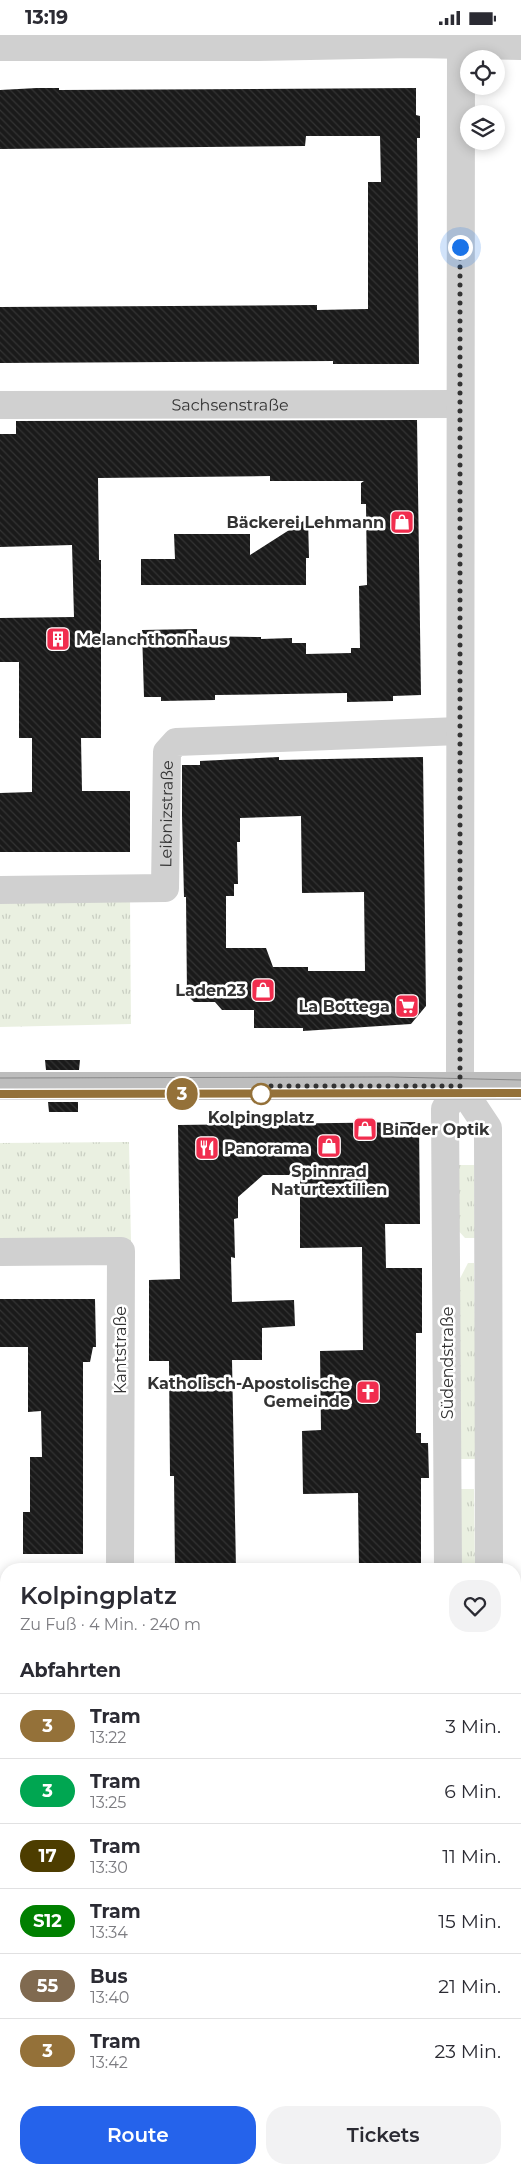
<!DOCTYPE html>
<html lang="de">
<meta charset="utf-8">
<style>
:root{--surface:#fff;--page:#f2f2f3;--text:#2b2b33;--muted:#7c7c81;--line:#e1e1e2;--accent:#2563eb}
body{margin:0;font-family:Montserrat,sans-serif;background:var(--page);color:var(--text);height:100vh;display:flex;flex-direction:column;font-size:19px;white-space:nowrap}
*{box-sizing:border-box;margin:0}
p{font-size:16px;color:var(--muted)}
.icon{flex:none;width:28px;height:28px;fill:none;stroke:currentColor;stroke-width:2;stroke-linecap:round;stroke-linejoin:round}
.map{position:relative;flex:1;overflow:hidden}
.panel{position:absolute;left:0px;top:1528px;width:521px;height:611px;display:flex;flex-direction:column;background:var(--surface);border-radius:20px 20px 0 0;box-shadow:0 2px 12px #0003}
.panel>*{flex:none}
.badge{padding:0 10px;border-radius:16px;font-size:18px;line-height:32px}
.buttons{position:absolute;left:460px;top:15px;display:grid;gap:10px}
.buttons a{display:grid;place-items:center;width:45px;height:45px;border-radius:50%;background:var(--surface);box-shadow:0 2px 12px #0003;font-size:25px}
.you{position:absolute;width:25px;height:25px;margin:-12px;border:4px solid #fff;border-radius:50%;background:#1a73e8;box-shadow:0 0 0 8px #1a73e833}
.map>.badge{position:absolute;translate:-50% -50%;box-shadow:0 0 0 2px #fff}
h2{padding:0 20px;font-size:19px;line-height:45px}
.round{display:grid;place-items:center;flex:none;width:52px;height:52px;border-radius:20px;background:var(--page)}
.overview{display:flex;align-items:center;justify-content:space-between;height:85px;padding:0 20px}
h1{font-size:24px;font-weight:600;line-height:38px}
.action{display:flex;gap:10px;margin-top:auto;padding:10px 20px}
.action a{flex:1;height:58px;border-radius:20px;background:var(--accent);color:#fff;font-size:20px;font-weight:600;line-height:58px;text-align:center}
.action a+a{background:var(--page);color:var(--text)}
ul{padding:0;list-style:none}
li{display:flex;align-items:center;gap:15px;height:65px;padding:0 20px;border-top:1px solid var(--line)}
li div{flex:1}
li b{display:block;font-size:19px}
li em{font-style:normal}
li .badge{min-width:55px;font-weight:700;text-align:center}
.status{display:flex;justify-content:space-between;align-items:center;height:35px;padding:0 25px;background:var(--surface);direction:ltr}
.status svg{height:14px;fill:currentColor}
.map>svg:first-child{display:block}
</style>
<div class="status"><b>13:19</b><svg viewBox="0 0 49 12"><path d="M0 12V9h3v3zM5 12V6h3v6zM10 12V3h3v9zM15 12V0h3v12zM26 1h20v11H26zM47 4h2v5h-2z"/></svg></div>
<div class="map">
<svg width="521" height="2138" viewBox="0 0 521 2138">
<defs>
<pattern id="grass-tufts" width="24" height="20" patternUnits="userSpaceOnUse" patternTransform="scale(1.25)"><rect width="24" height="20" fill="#eaf0e1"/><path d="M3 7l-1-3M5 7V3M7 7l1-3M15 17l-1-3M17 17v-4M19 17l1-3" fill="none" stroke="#c9cec2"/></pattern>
<pattern id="building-back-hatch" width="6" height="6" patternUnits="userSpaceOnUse" patternTransform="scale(1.25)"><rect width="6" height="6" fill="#1a1a1a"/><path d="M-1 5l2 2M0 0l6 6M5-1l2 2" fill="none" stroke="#333"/></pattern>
</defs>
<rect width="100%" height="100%" fill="#fff"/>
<path fill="url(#grass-tufts)" d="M130,864L131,989L0,992V866Z
M129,1107L131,1207H0V1108Z
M454,1130H474L475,1203H465L455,1192Z
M468,1228H474L477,1424H454L453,1257Z
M454,1454H474L475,1534H455Z
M0,1805H6V1880H0Z
M515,1827H521V1889H515Z
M0,1925H6V2132H515V1935H521V2138H0Z"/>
<path fill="url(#building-back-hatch)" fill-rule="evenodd" d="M37,53H59V55L416,53V80L420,81V103H417L419,329H333V326L0,328V272L317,270V275L368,274V147H381L380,101H306L305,111L0,114V55Z
M417,385L421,660L393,661V666L347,667V658L215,660V665L161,666V662H144L142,595L197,594V601L261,602V604L292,603V608H306V619L351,618V613H360L359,551L367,550L366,469H361V448L364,446H270V441L98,443L99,525H101V703H81L82,756H130V817H0V758L32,757V703H19V627H0V583L74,582L72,510L0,512V399H16V386Z
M308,483L309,523H306V550H141V524H175L174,499H250V520Z
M279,722V725L423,722L426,971L411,989L303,996V993H254V975H222L215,967H194L187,960L186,862H184L182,781V730H200V726ZM301,781L302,858L364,857L365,936H308V932H273L266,913H226V861H234V849H238L237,807H240V783Z
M45,1025H80L79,1035H46Z
M48,1067H78V1077H49Z
M419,1087L420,1189H385L386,1233H422V1298H416V1398H421V1408H428L429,1443H421V1534H359L358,1458L303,1459L302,1396L321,1395L320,1316L363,1315L362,1212L300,1213V1140H263L238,1162V1183L234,1184L235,1223L231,1222L232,1267L294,1265L295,1291L262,1293V1325H232L236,1534H175L174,1441H170L169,1326H149V1245L180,1244L178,1090Z
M0,1264H95L96,1312H93L90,1327H83V1519H23V1477H30V1422H42L41,1376L28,1377V1312H0Z"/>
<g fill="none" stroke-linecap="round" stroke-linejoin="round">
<g stroke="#d0d0d0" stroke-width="28">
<path d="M0,12H258L413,9L521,11"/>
<path id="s1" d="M0,370L459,369"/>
<path id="s2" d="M0,855L165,853L167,717L176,707L459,696"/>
<path d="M460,1051L488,1093L489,1534"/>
<path d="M0,1217L121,1216L120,1534"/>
<path d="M448,1534L445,1074L460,1051L461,10L457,0"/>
<path d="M0,1797H6"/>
<path d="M515,1814H521"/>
</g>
<path stroke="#d0d0d0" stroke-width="28" d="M0,1899H6
M515,1908H521"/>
<path stroke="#bdbdbd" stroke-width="28" d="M0,1051H521"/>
<path stroke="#888" stroke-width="1" d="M0,1043L391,1042L521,1045
M0,1059L521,1058"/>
</g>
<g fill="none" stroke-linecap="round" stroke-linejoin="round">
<g stroke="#fff" stroke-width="11">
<path id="line" d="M0,1059L521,1058"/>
</g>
<use href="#line" stroke="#947139" stroke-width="8"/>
<path stroke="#333" stroke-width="5" stroke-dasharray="0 9" d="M261,1059V1051H460V212"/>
</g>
<defs>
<g id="shop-square" transform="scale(1.25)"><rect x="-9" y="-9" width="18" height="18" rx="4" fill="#f12d4e" stroke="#fff"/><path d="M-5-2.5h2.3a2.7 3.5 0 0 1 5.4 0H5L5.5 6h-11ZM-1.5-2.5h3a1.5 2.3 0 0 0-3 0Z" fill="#fff"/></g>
<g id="building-square" transform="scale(1.25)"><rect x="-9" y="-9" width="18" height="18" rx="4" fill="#f12d4e" stroke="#fff"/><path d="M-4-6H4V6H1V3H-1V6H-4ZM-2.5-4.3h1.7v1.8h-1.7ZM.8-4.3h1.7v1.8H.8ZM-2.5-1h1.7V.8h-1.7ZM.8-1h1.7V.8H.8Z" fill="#fff"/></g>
<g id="supermarket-square" transform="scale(1.25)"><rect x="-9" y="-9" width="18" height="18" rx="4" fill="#f12d4e" stroke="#fff"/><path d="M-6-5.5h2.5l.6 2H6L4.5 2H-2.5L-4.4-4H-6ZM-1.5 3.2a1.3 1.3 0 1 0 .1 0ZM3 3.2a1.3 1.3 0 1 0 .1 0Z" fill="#fff"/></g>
<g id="restaurant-square" transform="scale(1.25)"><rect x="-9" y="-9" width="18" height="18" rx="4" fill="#f12d4e" stroke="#fff"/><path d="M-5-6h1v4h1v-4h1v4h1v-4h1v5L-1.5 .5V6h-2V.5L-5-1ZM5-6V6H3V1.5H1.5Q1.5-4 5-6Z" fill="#fff"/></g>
<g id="church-square" transform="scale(1.25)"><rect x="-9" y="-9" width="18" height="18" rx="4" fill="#f12d4e" stroke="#fff"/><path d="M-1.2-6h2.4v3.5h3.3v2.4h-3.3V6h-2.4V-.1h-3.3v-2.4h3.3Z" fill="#fff"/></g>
</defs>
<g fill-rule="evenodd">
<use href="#shop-square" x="402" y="487"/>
<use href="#building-square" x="58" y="604"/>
<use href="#shop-square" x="263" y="955"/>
<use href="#supermarket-square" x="407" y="971"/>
<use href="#shop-square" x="365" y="1094"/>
<use href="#shop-square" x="329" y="1111"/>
<use href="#restaurant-square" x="207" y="1113"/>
<use href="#church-square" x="368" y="1357"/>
</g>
<circle fill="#fff" stroke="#947139" stroke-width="2.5" cx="261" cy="1059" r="10"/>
<g text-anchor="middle" stroke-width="5" stroke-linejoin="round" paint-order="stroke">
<g font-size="16" fill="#333" stroke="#fff">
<text dy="6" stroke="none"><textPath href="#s1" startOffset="230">Sachsenstraße</textPath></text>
<text dy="6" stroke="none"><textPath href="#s2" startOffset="239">Leibnizstraße</textPath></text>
<text transform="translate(120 1315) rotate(-90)" y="6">Kantstraße</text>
<text transform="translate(447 1328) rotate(-90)" y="6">Südendstraße</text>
</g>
<g font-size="16" font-weight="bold" fill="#333" stroke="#fff" text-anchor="end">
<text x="384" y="493">Bäckerei Lehmann</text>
<text x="76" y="610" text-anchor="start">Melanchthonhaus</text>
<text x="246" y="961">Laden23</text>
<text x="390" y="977">La Bottega</text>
<text x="382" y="1100" text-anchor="start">Binder Optik</text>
<text x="224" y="1119" text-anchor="start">Panorama</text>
<text x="329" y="1142" text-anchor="middle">Spinnrad<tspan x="329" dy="18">Naturtextilien</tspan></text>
<text x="350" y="1354">Katholisch-Apostolische<tspan x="350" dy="18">Gemeinde</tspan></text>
</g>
<g font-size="16" font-weight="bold" fill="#333" stroke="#fff">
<text x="261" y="1088">Kolpingplatz</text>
</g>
</g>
</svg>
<div class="buttons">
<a><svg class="icon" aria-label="locate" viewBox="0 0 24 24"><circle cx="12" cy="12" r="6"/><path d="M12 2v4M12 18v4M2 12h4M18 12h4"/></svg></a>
<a><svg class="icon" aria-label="layers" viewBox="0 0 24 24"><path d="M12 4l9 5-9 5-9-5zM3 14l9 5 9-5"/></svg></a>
</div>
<div class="you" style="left:460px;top:212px"></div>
<b class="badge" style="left:182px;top:1059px;background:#947139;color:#fff">3</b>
<section class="panel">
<div class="overview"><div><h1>Kolpingplatz</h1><p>Zu Fuß · 4 Min. · 240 m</p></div><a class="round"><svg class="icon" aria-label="heart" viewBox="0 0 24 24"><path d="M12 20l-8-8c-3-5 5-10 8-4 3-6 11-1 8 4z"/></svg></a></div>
<h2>Abfahrten</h2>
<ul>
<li><span class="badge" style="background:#947139;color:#fff">3</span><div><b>Tram</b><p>13:22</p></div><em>3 Min.</em></li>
<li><span class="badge" style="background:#00a651;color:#fff">3</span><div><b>Tram</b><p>13:25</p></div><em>6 Min.</em></li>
<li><span class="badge" style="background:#4d3d00;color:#fff">17</span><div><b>Tram</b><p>13:30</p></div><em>11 Min.</em></li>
<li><span class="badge" style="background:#008000;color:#fff">S12</span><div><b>Tram</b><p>13:34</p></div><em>15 Min.</em></li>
<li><span class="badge" style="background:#806a50;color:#fff">55</span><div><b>Bus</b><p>13:40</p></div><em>21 Min.</em></li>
<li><span class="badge" style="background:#947139;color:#fff">3</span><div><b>Tram</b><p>13:42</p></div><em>23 Min.</em></li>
</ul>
<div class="action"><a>Route</a><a>Tickets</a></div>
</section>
</div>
